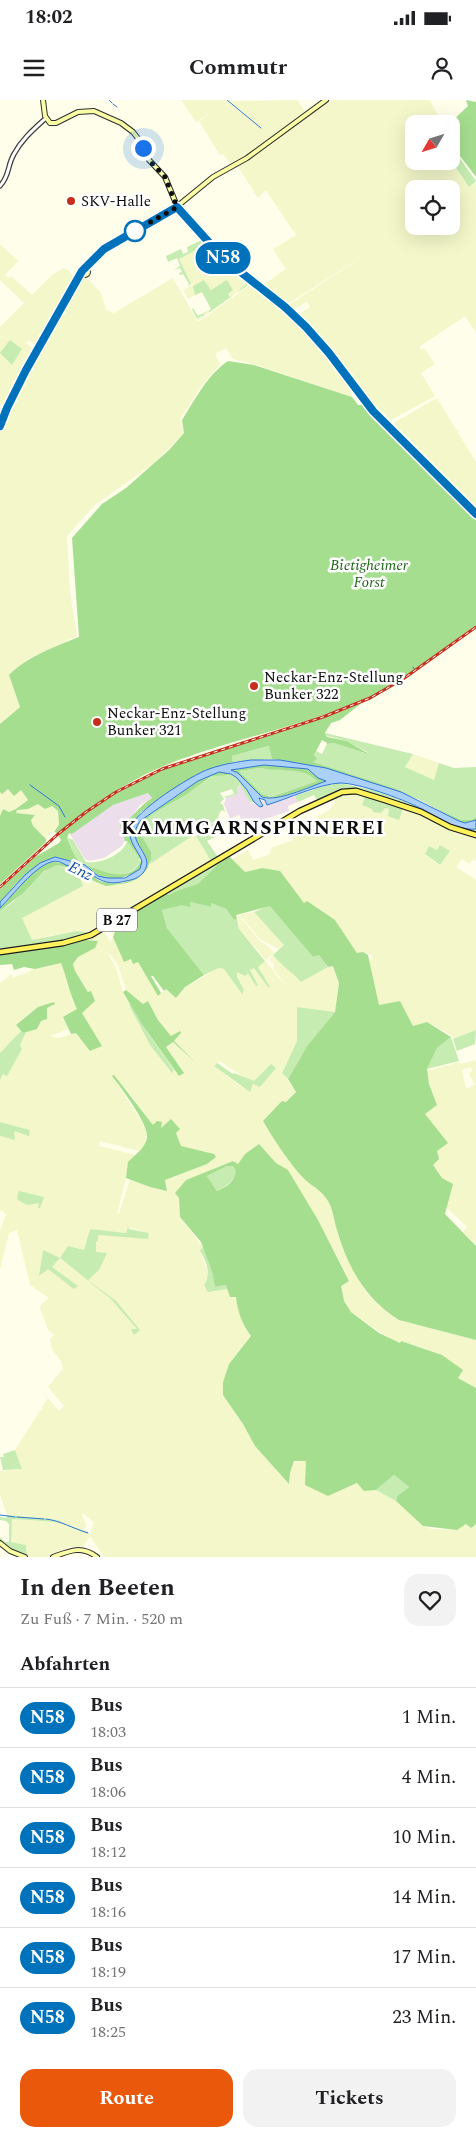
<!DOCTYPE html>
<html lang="de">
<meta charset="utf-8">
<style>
:root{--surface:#fff;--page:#f2f2f2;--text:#202124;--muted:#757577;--line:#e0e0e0;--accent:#ea580c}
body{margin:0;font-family:Spectral,serif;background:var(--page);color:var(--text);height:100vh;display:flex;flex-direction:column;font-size:19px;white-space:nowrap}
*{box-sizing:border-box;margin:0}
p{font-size:16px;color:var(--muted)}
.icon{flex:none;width:28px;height:28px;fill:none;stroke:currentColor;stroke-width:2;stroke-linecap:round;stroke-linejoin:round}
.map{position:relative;height:1457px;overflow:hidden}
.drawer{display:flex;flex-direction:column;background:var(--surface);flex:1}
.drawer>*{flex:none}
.badge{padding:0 10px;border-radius:16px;font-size:18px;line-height:32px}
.needle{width:32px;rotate:231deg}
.fabs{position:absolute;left:405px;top:15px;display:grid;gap:10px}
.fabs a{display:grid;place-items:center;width:55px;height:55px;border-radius:10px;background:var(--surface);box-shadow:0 5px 20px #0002;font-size:25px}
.you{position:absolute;width:25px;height:25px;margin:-12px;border:4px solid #fff;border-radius:50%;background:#1a73e8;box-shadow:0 0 0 8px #1a73e833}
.map>.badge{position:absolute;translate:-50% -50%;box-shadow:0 0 0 2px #fff}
h2{padding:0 20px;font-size:19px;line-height:45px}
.round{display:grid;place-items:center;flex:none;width:52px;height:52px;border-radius:15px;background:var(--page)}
.head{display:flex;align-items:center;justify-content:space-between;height:85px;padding:0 20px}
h1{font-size:24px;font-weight:700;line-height:38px}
.primary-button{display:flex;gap:10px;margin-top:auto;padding:10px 20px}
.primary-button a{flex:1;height:58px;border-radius:15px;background:var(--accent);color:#fff;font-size:20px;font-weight:700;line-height:58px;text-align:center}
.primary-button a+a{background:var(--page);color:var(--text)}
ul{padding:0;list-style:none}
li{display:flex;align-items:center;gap:15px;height:60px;padding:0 20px;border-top:1px solid var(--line)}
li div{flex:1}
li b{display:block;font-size:19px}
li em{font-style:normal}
li .badge{min-width:55px;font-weight:700;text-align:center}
.status{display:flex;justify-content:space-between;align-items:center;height:35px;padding:0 25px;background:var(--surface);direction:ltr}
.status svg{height:14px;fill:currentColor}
header{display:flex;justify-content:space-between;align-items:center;height:65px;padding:0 20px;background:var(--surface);font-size:22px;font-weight:700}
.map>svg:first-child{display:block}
</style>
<div class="status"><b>18:02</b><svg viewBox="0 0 49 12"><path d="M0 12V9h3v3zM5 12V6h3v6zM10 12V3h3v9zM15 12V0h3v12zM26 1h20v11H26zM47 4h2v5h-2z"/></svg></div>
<header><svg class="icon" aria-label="menu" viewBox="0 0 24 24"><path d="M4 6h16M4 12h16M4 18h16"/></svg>Commutr<svg class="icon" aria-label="person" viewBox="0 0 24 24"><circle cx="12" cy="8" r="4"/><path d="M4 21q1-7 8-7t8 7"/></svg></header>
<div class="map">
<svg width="476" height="1457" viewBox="0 0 476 1457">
<rect width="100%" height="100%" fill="#fffeea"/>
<path fill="#ecdfeb" d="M241,685L250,702L260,706H263L262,698L265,700L267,705L295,696L298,702L288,706L289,711L254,723L252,718L242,721L239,715L230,719L224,704L226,698L238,694L237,688Z
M148,693L152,698L140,705L130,720L120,725L125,741L122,746L104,758L90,761L85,759L69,733L113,705Z"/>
<path fill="#f3f7c9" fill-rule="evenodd" d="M181,0H225L262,29L230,1L297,0L305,11L249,55L232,65L223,54L220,55L199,21L218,8L196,22Z
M330,0H430L442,24H414V61L451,60L469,87L476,82V233L465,216L420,246V249H425L435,264L421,273L435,296L389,321L382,317L368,301L326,243L324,244L298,215L310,207L307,202L292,210L287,206L385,142L286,205L262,186L286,169L273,149L296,135L266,90L258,98L237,65L247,60ZM414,89H451V126H414Z
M0,144L18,161L5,175L9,178L11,176L32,195L53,174L64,168L70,172L78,182L82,178L89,180L101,193L106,210L114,213L173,178L198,222L250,185L281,207L313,238L351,286L352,297L257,265L233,259L226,248L215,254L220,264L202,285L180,319L184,333L153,364L95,405L67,436L70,492L77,536L28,559L9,575L20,607L0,624V328L6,312L60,206L36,246L29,240L26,243L35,250L29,258L31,260L7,306L0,304V253L12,265L22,249L0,253V227L24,203L0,180Z
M205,145L246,186L230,197L228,194L233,191L223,194L217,186L211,190L204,180L199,183L211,205L224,197L225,200L205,215L203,214L204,216L203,214L199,217L201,219L198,220V216L211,209L202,192L188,199L193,208L183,190L195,184H191L179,159Z
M437,298L476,362V413L398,334L392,326V324Z
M413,654L439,663L434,680L405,667Z
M8,689L21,690L28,700L16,709L9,712L3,709L0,716V692L2,693Z
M356,693L365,696L362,705L382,710L385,708L389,709L388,716L403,708L476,738V761L473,759L470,764L462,759L456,767L476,780V930L454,939L451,935L427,922L413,926L400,901L379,905L369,861L373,859L371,854L357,853L335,820L304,803L291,789L262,768L245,772L232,759L248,750L253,760L270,754L271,748L293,740L292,737L310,729V726L318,723L316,717L328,711L335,703L332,697L341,694ZM440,745L450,751L440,766L425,755L429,746L437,750Z
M38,704L51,706L58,711L59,724L46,739L33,726L31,720L35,715L15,713L18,710L28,709Z
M195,735L211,761L90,833L59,834L32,840L21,818L83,786L78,772L88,775L94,781L106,786L127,783L141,776L150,764Z
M254,812L284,844L279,849L261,840L239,815Z
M238,815L260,841L268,846L274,853L266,860L239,829Z
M104,831L110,842L113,837L124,861L131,859L138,862L158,896L166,889L176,898L185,887L219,868L224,869L242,894L244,890L236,877L237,871L248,872L256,886L258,885L250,870L254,867L270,887L257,867L265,861L288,888L273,868L275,865L269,859L273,855L289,869L301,882L328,867L333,866L336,872L339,883L335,912L297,907V941L282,972L296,992L286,1002L271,1034L309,1082L314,1085L329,1102L343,1149L366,1192L389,1214L399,1220L476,1240V1288L458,1278L426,1249L401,1241L400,1243L391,1239L351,1212L344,1201L340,1185L349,1181L343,1167L288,1070L276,1063L259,1044L245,1054L238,1064L233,1061L186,1080L175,1093L179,1098L180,1117L203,1147L200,1151L208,1174V1192L228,1189L230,1197H236L237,1205L246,1230L251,1236L229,1264L223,1282V1295L243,1324L255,1346L289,1384L290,1373L294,1362L306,1361L328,1396L358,1383L364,1391L376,1390L396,1401L423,1426L432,1429L457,1430L466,1423L471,1428L476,1424V1457H104L90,1436L83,1447H69L48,1457H31L27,1456L26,1445L10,1442L12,1419L58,1422L90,1435L94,1422L81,1412L86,1425L84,1431L68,1426L58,1420L7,1415L0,1395V1371L22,1369L15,1350L48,1298L59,1311L64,1306L48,1287L63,1269L61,1261L52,1249L50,1239L54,1235L48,1230L40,1208L41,1205L49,1198L30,1185L17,1130L9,1133L0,1169V1130L6,1115L3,1111H0V1036L15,1040L14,1031L30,1030L0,1022V980L3,974L7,975L22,949L20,945L26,932L37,929L47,908L55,904L38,907L24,918L16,925L21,931L0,953V883L11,874L13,878L38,868L61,863L71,889L72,900L78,910L63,917L68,929L50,936L58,938L76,933L90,926L82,913L95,901L75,871L73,864L78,857L95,848L97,841L85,840ZM106,850L118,865L126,890L143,904L148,901L158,920L171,936L181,933L174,941L195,963L173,942L166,947L184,972L179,976L174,970L171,972L150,945L129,905L130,904L123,892L116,868ZM219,961L250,981L254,982L271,964L276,968L260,987L253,984L240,986L214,966ZM112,976L133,998L153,1025L162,1022L161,1028L171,1019L181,1046L213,1054L216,1057L207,1064L165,1080L167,1088L150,1087L130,1079L119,1114L117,1113L126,1078L128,1062L136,1055L99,1046L100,1041L139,1051L144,1046L147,1035L142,1022ZM127,1127L149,1133L148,1138L98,1135L96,1141V1152L107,1153L88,1180L60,1159L68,1146L84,1150L90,1129L126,1133Z
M476,960V983L474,984L469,973L472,971L471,967L462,970L466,989L458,993L476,984V1145L463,1132L467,1127L447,1108L453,1084L442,1078L433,1065L425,1013L437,1005L429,984L427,971L459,962L461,964Z"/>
<path fill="#c6ecb2" d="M451,46L476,81L469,87L451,60Z
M183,119L188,124L248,185L237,193L246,184L205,145L179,159L191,184L187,186L189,184L183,174L180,175L179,173L182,172L180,168L174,170L180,166L177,158L168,162L166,156L181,149L183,154L188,152L187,147L202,140L191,128L175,135L189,129Z
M204,180L211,190L227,180L233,190L228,194L230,197L235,194L207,214L211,209L203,214L205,215L200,219L203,215L197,219L192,209L193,208L198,216L211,209L202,192L195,195L193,186Z
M10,240L22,249L12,265L0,253Z
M325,633L413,654L405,667L434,680L439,663L454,668L476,667V717L472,720H461L397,689L312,662L316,651L322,654L327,644L334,643L369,653L347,641L327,636Z
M270,646L272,659L233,662L232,656Z
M260,668C281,673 297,664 317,681L271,697L262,694L239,671Z
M227,673C240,676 248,691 254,702H250L240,685L237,688L238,694L226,698L224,697L234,694L232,689L220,693L224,699L220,703L223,705L225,712L222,710L220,712L218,719L150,764L151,760L141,735L142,727L152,714L186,695L211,675Z
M340,683L376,691L418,707L461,728L476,729V734L458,729L430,715L356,690H342L317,700L314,695L298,702L295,696L324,686Z
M365,696L403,708L399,720L388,716L389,709L385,708L381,713L373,712L372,709L362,705Z
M215,722L220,729L216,732L217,735L222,733L207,741L218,757L212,760V762L98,830L78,839L0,851V811L13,802L35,779L50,767L57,765L78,772L83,786L22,818L32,840L77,831L90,833L211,761L196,736Z
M67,737L73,740L86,762C100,764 123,755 127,741L139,757L140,762C129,781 107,774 91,766C87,765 83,765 80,762C73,755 71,746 67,737Z
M440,745L450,751L440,765L425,754L429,746L437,750Z
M224,757L225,759L199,784L176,791L169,795L164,793Z
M190,802L211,807V803L226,809L234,820L237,819L239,829L265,861L258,867L270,887H268L254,868L250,870L258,885L256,886L248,873L245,876L237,872V877L244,890L242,894L224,869L219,868L204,875L167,828L162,810Z
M270,805L313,857L319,855L328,867L301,882C292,872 280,864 273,855L284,845L254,812Z
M130,904L141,923L174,970L172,973L150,945L129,905Z
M297,907L335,912L307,946L288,979L282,973L297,941Z
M476,930L475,944L457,951L453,939Z
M21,931L23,933L26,932L20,945L22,949L7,976L3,974L0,980V953Z
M451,937L459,961L427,969L437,948Z
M217,963L233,974L234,973L254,981L271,964L276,968L260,987L253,984L250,992L214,966Z
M0,1022L30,1030L29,1036L14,1031L15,1040L0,1036Z
M227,1066H233L237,1071C233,1083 227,1085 217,1091L207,1076Z
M19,1091L44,1097L40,1108H38L39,1103L27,1105L18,1100L17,1096Z
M128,1126L129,1129L149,1133L148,1139L98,1135V1141L96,1142V1152L107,1153L99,1170L88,1180L116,1201L140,1230L134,1235L131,1229H137L111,1199L60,1158L52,1167L78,1186L74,1189L48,1169L39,1176L43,1150L60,1158L68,1146L84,1150L90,1129L126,1133Z
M203,1147L212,1172L215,1187L226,1185L228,1189L208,1192L204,1185C212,1176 206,1160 200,1151Z
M15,1350L22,1369L3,1370L0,1357H4L3,1354Z
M394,1375L409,1387L397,1396L396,1401L376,1390Z
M7,1415L58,1420L69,1426L88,1432V1434L58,1422L12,1419L11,1442L26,1445L27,1456L14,1452L0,1442V1437L5,1442H9V1424L6,1421L0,1420V1417L7,1418Z"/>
<path fill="#a6de90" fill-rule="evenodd" d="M466,0L476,2V77L451,44V24H449L468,6Z
M228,261L254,265L352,297L358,305H364L476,418V525C441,550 407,579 369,597C301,628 227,639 159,668C122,684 89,708 57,733L54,732L59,724L58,711L52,706L45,709L38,704L28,709L17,710L16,713L35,715L31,720L33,726L46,739V742L0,784V716L3,709L9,712L16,709L28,700L21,690L14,696L8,689L2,694L0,692V624L20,607L9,575C28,556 54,547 79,537L72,438L102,404L126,388L169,350L184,333L182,320C195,300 207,275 228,261Z
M363,602L340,620L331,623L325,633L327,637L347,641L369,654L334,643L327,644V643L322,640L314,655L317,659L313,662L397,689L461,720H472L476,717V720L465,723L459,721L420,700L395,690L324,668L272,659L269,646L232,656L233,662L207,670L169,693L141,712L130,728L143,761L140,769C128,777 113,783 99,776C94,773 91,768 86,766C77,761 64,760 55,757L16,784L0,802V789L35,757L59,743L61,740L58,735C90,709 123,686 161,670C226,642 298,630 363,602ZM148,693L152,698C137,707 135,717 120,725L125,741H127L141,760C132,783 106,773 90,766C86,765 83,765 80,762C73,755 71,746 67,738L69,733L72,734L113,705Z
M264,665L308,669L327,681C310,686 278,702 262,697L238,673L230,670ZM260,668C280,673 299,665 317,681L271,697L262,694L239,671Z
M218,672L227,673V675L211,676L186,695L152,714L142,727L141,735L151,752V760L147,769L137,779L127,783L106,786L94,781L80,771L57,765L44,771L23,793L0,811V808C13,795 34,767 51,762C57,761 79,766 84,769C90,772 94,778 100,781C112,786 135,783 143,772C158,754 123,744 140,721L198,681Z
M228,755L245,772L262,768L280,771L304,803L307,801L335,820L357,853L363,852L368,855L379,905L400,901L413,926L427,922L451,937L437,948L427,969L429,984L437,1005L425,1014L448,1043L437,1051L439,1059L433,1065L442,1078L453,1084L445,1114L476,1146V1240L399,1220C366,1200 347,1166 337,1130C334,1121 333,1109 328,1101C323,1093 316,1088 309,1083C294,1071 273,1038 263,1021L282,1001L286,1002L296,992L288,979L307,946L335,912L339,883L333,866L328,867L319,855L313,857L270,806L236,815L237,819L234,820L226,809L211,803V807L190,802V807L182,805L162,810L167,828L204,875L185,887L176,898L166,889L164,891L153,876H151L161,893L158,896L138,862L133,864L131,859L124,862L113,837L119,819L164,793L169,795L176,791L198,784Z
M85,840L98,841L95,848L78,857L73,864L75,871L88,892L91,891L95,901L82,913L102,946L90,951L76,933L71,934L63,917L77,909C70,895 67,878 61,863L35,869L24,867L14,870L12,864L0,865V854Z
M126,890L143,904L148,901L158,920L171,936L180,931L181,933L174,941L196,963L173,942L166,947L184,973L179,976L141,923L123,892Z
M54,902L55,904L47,908V919L41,921L37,929L23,933L16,925L38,907Z
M114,975L153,1025L157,1021L162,1022L161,1028L171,1019L180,1029L176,1033L181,1046L214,1054L216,1057L207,1064L165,1080L167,1091L150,1087L126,1078L128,1062C135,1055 145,1048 147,1038C149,1024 121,988 112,976Z
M259,1044L276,1063L288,1070L318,1120L349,1181L341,1186L344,1201L351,1212L379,1233L400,1243L401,1241L442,1255L463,1270L458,1278L476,1288V1424L471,1428L466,1424L457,1430L423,1426L396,1401L397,1396L409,1387L394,1375L376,1390L364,1391L357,1383L328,1396L305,1385L306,1361H294L290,1373L289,1384L255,1346L243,1324L223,1295V1282L229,1264L251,1236C243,1226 237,1210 236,1197H230L226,1185L215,1187L212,1172L201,1142L180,1117L179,1098L175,1093L186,1080L233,1061L238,1064L245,1054ZM227,1066H233L236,1071C234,1083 227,1086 217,1091L207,1076Z"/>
<path fill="#abd0fa" stroke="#2d77d6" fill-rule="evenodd" d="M251,660H280L326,668L401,692L459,721L465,723L476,720V729C456,731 438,717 420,708C402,699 359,683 340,683C319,684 287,699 267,705L265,700L259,698L263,706L260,707L254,702L247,690L237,678L231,674L219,672L198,681L140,721C123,744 158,754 143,773C139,778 132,780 126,781C106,786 100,780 84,770C79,766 71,767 66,765C60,762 58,760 51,762C34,767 13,795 0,808V802L26,774L40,763L55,757L85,765L98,776L107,778H125L140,769L142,761C138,750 128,742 130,729C134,711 192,675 209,669C223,664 237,662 251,660ZM264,665L308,669L318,678L326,681C309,687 278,702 262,697L238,673L231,670Z"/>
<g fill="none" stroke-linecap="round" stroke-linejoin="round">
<path stroke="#2d77d6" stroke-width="1" d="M109,0L112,3
M227,0L261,28
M113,4L117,7
M413,567L415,570
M30,685L59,706L65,717
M0,1415L15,1417
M17,1417L44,1419
M46,1419C61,1421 72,1428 88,1433"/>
<g stroke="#3f3f3f" stroke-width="5.5">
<path id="tertiary" d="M0,86C10,75 7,66 14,54C22,39 34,29 46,18"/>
</g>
<g stroke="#2e2e2e" stroke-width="6">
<path id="secondary" d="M43,0L45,16L50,23H56L78,12L94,11L121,23L133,32L140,41L149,60L165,77L177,106L189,122L223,158L285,207L307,227L329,253L373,311L476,414
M169,113L213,77L247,58L326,0
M86,169L95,157L104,149L170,113
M82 172a3 3 0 1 1 6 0a3 3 0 1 1-6 0Z
M0,326L7,308L27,269L83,174
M0,1443L10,1451L25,1457
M53,1457C69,1451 81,1445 97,1457"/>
</g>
<g stroke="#1d1d1d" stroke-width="7">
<path id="primary" d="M0,852L63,843L91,835L300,711L342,692L356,691L385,700L421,712L450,727L476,735"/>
</g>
<use href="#tertiary" stroke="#fff" stroke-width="3"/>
<use href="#secondary" stroke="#faffa5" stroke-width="4"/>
<use href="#primary" stroke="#fff25a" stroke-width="4.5"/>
<g stroke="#c52f1b" stroke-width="3">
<path id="rail" d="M0,787L58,734L86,712L116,692L162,669L323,617L370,598L403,579L476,527"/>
</g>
<use href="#rail" stroke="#fff" stroke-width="1" stroke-dasharray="4" stroke-linecap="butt"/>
</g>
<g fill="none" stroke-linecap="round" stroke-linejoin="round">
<g stroke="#fff" stroke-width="11">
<path id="line" d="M0,326L7,308L26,270L82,171L104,149L177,107L223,158L285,207L306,227L329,253L373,311L476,414"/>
</g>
<use href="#line" stroke="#0072bc" stroke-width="8"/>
<path stroke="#0c0c0c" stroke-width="5" stroke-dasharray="0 9" d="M135,131L177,107L165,77L149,60L143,48"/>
</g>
<g fill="#c52f1b" stroke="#fff" stroke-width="2">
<circle cx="71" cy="101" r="5"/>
<circle cx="254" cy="586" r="5"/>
<circle cx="97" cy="622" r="5"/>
</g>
<circle fill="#fff" stroke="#0072bc" stroke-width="2.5" cx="135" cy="131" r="10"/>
<g text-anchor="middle" stroke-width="5" stroke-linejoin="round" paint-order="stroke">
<rect fill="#fff" stroke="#555" stroke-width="1" x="97" y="808.5" width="40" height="23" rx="4"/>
<g font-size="14" font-weight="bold" fill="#0c0c0c">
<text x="117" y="825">B 27</text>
</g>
<g font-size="15" fill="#0c0c0c" stroke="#fff" text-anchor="start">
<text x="81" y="106">SKV-Halle</text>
<text x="264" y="582">Neckar-Enz-Stellung<tspan x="264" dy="17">Bunker 322</tspan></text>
<text x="107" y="618">Neckar-Enz-Stellung<tspan x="107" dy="17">Bunker 321</tspan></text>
</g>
<g font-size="15" font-style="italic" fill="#1c6718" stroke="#fff">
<text x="369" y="470">Bietigheimer<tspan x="369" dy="17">Forst</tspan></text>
</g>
<g font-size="16" font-style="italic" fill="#0d4aa5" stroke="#fff">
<text transform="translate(81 770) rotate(26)" y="6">Enz</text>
</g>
<g font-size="20" font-weight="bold" letter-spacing="1" fill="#0c0c0c" stroke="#fff">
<text x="253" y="734">KAMMGARNSPINNEREI</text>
</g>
</g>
</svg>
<div class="fabs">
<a><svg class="needle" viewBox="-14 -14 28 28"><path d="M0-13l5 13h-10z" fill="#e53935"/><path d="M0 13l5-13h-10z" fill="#757577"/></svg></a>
<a><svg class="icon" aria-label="locate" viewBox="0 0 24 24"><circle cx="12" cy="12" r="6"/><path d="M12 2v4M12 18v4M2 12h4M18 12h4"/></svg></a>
</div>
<div class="you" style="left:143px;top:48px"></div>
<b class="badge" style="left:223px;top:158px;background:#0072bc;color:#fff">N58</b>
</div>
<section class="drawer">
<div class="head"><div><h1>In den Beeten</h1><p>Zu Fuß · 7 Min. · 520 m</p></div><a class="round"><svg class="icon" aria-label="heart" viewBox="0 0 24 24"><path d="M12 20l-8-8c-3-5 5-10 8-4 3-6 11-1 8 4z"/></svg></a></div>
<h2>Abfahrten</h2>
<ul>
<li><span class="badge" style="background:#0072bc;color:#fff">N58</span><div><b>Bus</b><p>18:03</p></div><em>1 Min.</em></li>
<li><span class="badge" style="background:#0072bc;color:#fff">N58</span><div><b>Bus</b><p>18:06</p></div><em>4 Min.</em></li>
<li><span class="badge" style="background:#0072bc;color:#fff">N58</span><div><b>Bus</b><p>18:12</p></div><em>10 Min.</em></li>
<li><span class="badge" style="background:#0072bc;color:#fff">N58</span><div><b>Bus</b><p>18:16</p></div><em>14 Min.</em></li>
<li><span class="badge" style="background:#0072bc;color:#fff">N58</span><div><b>Bus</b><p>18:19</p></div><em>17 Min.</em></li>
<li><span class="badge" style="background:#0072bc;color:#fff">N58</span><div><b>Bus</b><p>18:25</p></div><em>23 Min.</em></li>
</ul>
<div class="primary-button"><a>Route</a><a>Tickets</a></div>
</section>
